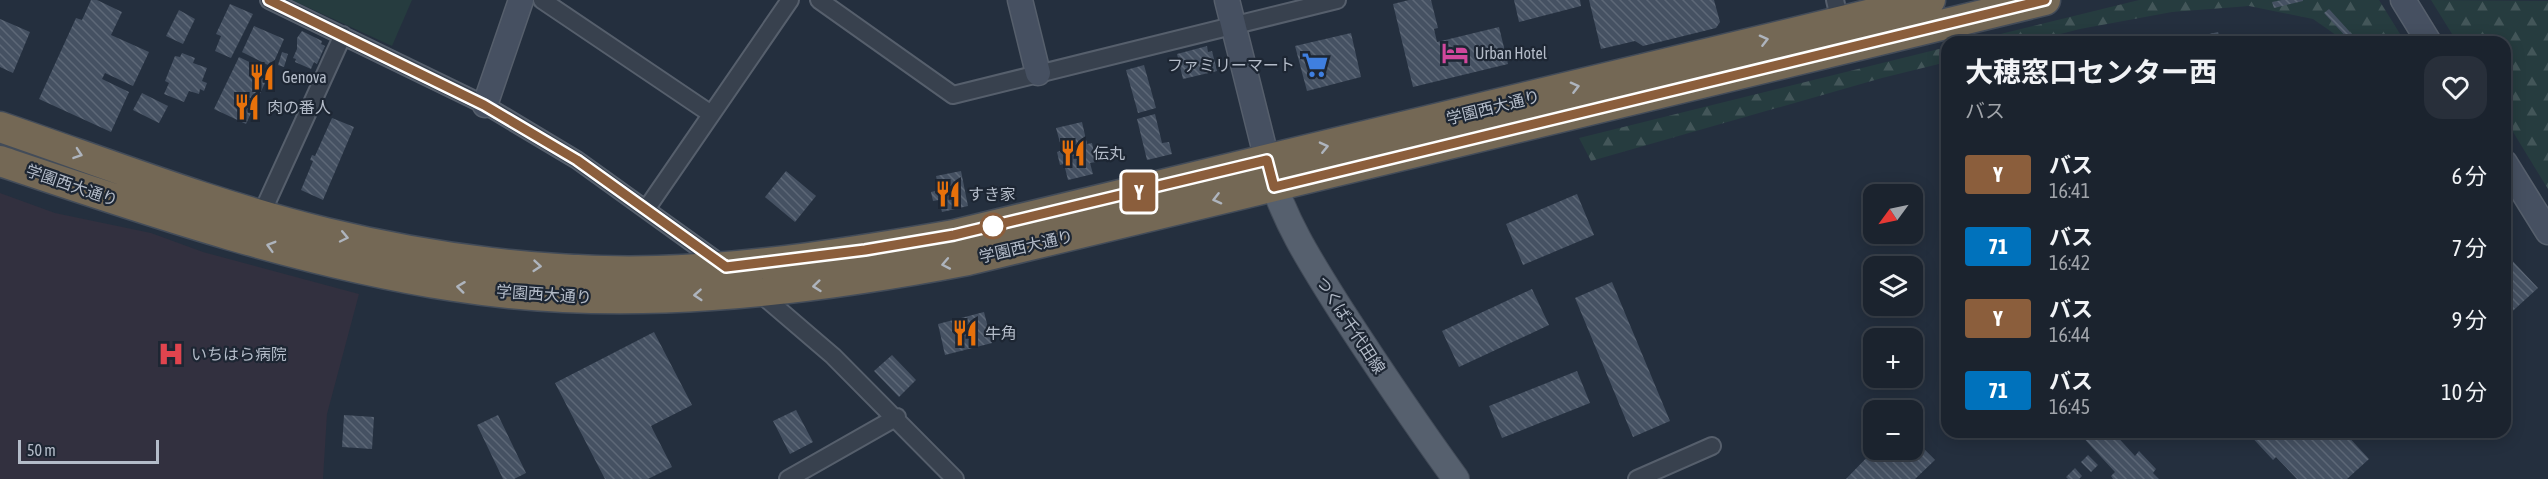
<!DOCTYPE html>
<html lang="ja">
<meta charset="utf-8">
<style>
:root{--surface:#1b232e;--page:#282f3a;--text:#f1f3f6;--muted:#a0a4aa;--line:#39404a}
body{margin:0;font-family:"Asap Condensed","Noto Sans JP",sans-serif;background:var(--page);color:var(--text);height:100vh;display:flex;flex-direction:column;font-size:22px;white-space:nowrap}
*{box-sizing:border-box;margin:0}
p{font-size:20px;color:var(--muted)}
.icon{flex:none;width:33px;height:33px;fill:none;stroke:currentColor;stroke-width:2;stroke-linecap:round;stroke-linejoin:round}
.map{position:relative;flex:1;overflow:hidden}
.sheet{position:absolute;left:1941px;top:36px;width:570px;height:402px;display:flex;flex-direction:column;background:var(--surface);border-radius:18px;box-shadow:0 3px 15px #0003,0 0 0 2px var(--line)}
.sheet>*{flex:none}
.badge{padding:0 12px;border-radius:4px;font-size:21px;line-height:39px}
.needle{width:39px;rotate:237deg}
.buttons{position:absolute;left:1863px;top:184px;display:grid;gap:12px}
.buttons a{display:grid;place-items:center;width:60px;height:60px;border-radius:12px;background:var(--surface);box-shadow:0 3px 15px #0003,0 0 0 2px var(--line);font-size:30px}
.scale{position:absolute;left:18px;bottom:15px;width:141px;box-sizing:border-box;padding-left:6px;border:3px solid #b4bcc9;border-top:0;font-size:16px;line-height:21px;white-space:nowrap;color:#b4bcc9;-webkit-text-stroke:4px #1d2633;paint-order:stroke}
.map>.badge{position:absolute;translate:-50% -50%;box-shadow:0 0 0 3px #fff}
.round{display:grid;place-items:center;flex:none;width:63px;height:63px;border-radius:18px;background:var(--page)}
.head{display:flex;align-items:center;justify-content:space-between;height:102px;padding:0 24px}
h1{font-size:28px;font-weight:700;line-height:45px}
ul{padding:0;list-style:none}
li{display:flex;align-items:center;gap:18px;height:72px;padding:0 24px}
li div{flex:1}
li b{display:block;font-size:22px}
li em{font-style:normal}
li .badge{min-width:66px;font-weight:700;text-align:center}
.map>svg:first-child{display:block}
</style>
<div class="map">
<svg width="2548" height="479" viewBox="0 0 2548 479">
<defs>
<pattern id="forest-firs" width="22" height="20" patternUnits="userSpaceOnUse" patternTransform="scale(1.5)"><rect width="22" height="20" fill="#263c3f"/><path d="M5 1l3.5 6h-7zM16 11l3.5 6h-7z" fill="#435659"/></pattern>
<pattern id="building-back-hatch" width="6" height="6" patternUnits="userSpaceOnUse" patternTransform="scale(1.5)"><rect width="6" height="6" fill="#455162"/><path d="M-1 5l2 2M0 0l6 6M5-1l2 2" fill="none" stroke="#5d6877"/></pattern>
</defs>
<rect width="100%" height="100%" fill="#242f3e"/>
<path fill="#32303f" d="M0,193L55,213L151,233L203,252L359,294L327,414L323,479H0Z"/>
<path fill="url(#forest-firs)" d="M2139,0H2379L2405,42H2346L2313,19L2249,6L2172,12L2080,29L2029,42H1968Z
M2431,0L2548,1V189L2505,119V42H2457Z
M1947,47V62L1882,78L1591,161L1579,138Z"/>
<path fill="#263c3f" d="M292,0H412L392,46Z"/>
<path fill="url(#building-back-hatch)" d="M91,0H97L122,12L111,35L149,52L133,86L105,73L102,79L129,92L111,132L39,99L76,18L82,20Z
M1409,0H1431L1438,28L1434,29L1437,42L1499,27L1508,64L1413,87L1393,4Z
M1514,0H1580L1581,6L1519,22Z
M1589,0H1714L1720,22L1716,28L1643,46L1635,41L1601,49Z
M2282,0H2303V1L2274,8L2272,2Z
M230,4L253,14L231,58L215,51L221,36L216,34Z
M2329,9L2359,42H2351L2324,13Z
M179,10L195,19L183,44L166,36Z
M0,19L30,32L13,73L0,67Z
M254,26L284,39L273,64L270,62L268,65L242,52Z
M302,31L322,41L321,44L325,46L317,64L314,62L311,69L295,62L296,59L293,58L297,49V38Z
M2218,32L2221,42H2180V41Z
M1351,33L1361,77L1307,91L1295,46Z
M1207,46L1208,52L1212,51L1217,71L1183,79L1177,54Z
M282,52L288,54L284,67L278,65Z
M182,53L195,58L193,63L207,68L202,81L207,83L204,91L200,89L199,94L189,91L184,102L164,94L169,83L165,81L175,56L180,57Z
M239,57L270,72L246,124L214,109Z
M1144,65L1156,108L1138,113L1126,70Z
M142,93L168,106L159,123L133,110Z
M1155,114L1162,143L1169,142L1172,154L1147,160L1137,119Z
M332,118L354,127L323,200L301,190L313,161L310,160L312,155L315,156Z
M1082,122L1087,144L1092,143L1096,162L1090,163L1093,174L1068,180L1064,164L1060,165L1057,152L1062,150L1056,128Z
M786,171L816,196L795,222L765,197Z
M961,171L968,206L942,212L939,200L933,201L931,192L939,190L936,176Z
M1577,194L1594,235L1523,265L1506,224Z
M2505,253L2538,288L2505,318Z
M1612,282L1670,421L1633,437L1575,298Z
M1532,289L1549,325L1459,367L1442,331Z
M984,312L992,343L945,355L938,324Z
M654,332L692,405L651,426L672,467L648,479H605L555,383Z
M892,355L916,380L899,397L874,371Z
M1577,371L1590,403L1502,438L1489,406Z
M1873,398L1881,405L1870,416L1862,409Z
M796,410L813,442L790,454L773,421Z
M344,415L374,417L372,449L342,447Z
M498,415L526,473L514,479H503L477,425Z
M2078,432H2113L2135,456L2139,451L2156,469L2153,473L2159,479H2113L2111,476L2115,472Z
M2247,432H2344L2369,459L2347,479H2297L2276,457L2273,460Z
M1912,437L1935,460L1915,479H1846L1874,450H1912Z
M2088,455L2098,465L2091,472L2081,462Z
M2075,468L2082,476L2079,479H2068L2066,477Z"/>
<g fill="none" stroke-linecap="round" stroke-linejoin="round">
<g stroke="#565f6c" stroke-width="20">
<path id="street" d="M269,0L485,105L577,160L723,265
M542,0L711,114
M819,0L953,95L1337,0
M1835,0L1840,22
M647,208L790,0
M261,215L343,35
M756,290L833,356L955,479
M788,479L897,417
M1637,479L1712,446"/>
</g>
<g stroke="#565f6c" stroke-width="27">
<path id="secondary" d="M1020,0L1038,73
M1227,0L1267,160
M2403,0L2429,42
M485,105L521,0
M2505,163L2548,232"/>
</g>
<g stroke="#414a57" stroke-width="28">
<path id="primary" d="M1269,169C1284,222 1313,266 1342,312C1379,369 1416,424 1456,479"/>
</g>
<g stroke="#434c59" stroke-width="33">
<path id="highway" d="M0,127C108,164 215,206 326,233C432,259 549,274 657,271C757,268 856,252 954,235L1930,0
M0,161C149,211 299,262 454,286C625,313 800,292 968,260L2045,0"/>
</g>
<use href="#street" stroke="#38414e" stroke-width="16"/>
<use href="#secondary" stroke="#465061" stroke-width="24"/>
<use href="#primary" stroke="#56606e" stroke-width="26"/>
<use href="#highway" stroke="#746855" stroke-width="30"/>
</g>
<defs><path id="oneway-chevron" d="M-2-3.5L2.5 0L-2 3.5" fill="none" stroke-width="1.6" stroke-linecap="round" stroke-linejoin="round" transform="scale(1.5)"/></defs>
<g stroke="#aeb4bd">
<use href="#oneway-chevron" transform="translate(1764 40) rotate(-14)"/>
<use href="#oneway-chevron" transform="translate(1575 87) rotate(-14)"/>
<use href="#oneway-chevron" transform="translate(1324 147) rotate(-13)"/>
<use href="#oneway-chevron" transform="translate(78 154) rotate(19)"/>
<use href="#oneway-chevron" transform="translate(1217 199) rotate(166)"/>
<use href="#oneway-chevron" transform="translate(344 237) rotate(12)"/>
<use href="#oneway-chevron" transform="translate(271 246) rotate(-164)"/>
<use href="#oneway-chevron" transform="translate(946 264) rotate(169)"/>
<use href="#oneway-chevron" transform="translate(537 266) rotate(5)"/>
<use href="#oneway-chevron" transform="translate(817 286) rotate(174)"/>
<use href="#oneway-chevron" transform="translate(461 287) rotate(-173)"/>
<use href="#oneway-chevron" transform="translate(698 295) rotate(176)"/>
</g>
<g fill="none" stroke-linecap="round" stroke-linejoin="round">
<g stroke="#fff" stroke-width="14">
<path id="line" d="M269,0L484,105L577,160L726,267L865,250L954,235L1267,160L1274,187L2045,0"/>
</g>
<use href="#line" stroke="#8b5e3c" stroke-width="9"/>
</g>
<defs>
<g id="hotel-bare" transform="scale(2.07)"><path d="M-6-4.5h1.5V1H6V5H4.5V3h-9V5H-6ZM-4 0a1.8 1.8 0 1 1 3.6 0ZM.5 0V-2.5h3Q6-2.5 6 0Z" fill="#d1479c" stroke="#1d2633" stroke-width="2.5" paint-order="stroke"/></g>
<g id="supermarket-bare" transform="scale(2.07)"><path d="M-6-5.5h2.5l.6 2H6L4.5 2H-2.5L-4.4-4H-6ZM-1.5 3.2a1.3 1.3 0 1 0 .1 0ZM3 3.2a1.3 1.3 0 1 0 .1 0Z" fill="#3f7fe0" stroke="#1d2633" stroke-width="2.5" paint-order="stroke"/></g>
<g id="restaurant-bare" transform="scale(2.07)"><path d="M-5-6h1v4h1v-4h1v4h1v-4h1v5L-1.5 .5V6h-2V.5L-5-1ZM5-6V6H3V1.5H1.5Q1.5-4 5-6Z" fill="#e8710a" stroke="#1d2633" stroke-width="2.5" paint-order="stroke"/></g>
<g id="hospital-bare" transform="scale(2.07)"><path d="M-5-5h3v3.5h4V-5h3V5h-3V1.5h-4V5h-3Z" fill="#e0444e" stroke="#1d2633" stroke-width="2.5" paint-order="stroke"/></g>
</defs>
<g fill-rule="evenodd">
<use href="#hotel-bare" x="1455" y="53"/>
<use href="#supermarket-bare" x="1315" y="65"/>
<use href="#restaurant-bare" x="262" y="77"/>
<use href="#restaurant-bare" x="247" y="107"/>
<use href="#restaurant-bare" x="1073" y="153"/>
<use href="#restaurant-bare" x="948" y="194"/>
<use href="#restaurant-bare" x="965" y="333"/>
<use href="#hospital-bare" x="171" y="354"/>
</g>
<circle fill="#fff" stroke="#8b5e3c" stroke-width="3" cx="993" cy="226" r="12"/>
<g text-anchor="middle" stroke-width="4.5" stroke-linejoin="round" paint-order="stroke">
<g font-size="16" fill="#b4bcc9" stroke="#1d2633" text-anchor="start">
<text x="1475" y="59">Urban Hotel</text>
<text x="1295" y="71" text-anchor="end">ファミリーマート</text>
<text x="282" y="83">Genova</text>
<text x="267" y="113">肉の番人</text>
<text x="1093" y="159">伝丸</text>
<text x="968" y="200">すき家</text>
<text x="985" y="339">牛角</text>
<text x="191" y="360">いちはら病院</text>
</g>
<g font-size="16" fill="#b4bcc9" stroke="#1d2633">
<text transform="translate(1493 107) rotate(-14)" y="6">学園西大通り</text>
<text transform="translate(72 185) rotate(19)" y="6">学園西大通り</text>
<text transform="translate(1026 246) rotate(-13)" y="6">学園西大通り</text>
<text transform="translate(544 294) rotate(4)" y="6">学園西大通り</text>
<text transform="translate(1351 325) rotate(57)" y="6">つくば千代田線</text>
</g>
</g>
</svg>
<div class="buttons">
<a><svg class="needle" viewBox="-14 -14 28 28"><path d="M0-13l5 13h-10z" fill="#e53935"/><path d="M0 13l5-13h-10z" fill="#a0a4aa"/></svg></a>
<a><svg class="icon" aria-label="layers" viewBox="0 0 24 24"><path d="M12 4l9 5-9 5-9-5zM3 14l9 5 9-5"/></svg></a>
<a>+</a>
<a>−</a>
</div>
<div class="scale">50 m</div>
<b class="badge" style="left:1139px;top:192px;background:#8b5e3c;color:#fff">Y</b>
<section class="sheet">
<div class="head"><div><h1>大穂窓口センター西</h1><p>バス</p></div><a class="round"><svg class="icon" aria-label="heart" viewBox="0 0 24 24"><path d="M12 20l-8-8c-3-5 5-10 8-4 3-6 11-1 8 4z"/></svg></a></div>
<ul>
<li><span class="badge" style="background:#8b5e3c;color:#fff">Y</span><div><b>バス</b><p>16:41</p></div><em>6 分</em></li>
<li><span class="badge" style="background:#0072bc;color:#fff">71</span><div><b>バス</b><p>16:42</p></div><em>7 分</em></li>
<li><span class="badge" style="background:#8b5e3c;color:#fff">Y</span><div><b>バス</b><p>16:44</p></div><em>9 分</em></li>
<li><span class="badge" style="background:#0072bc;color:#fff">71</span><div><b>バス</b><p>16:45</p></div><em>10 分</em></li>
</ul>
</section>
</div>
